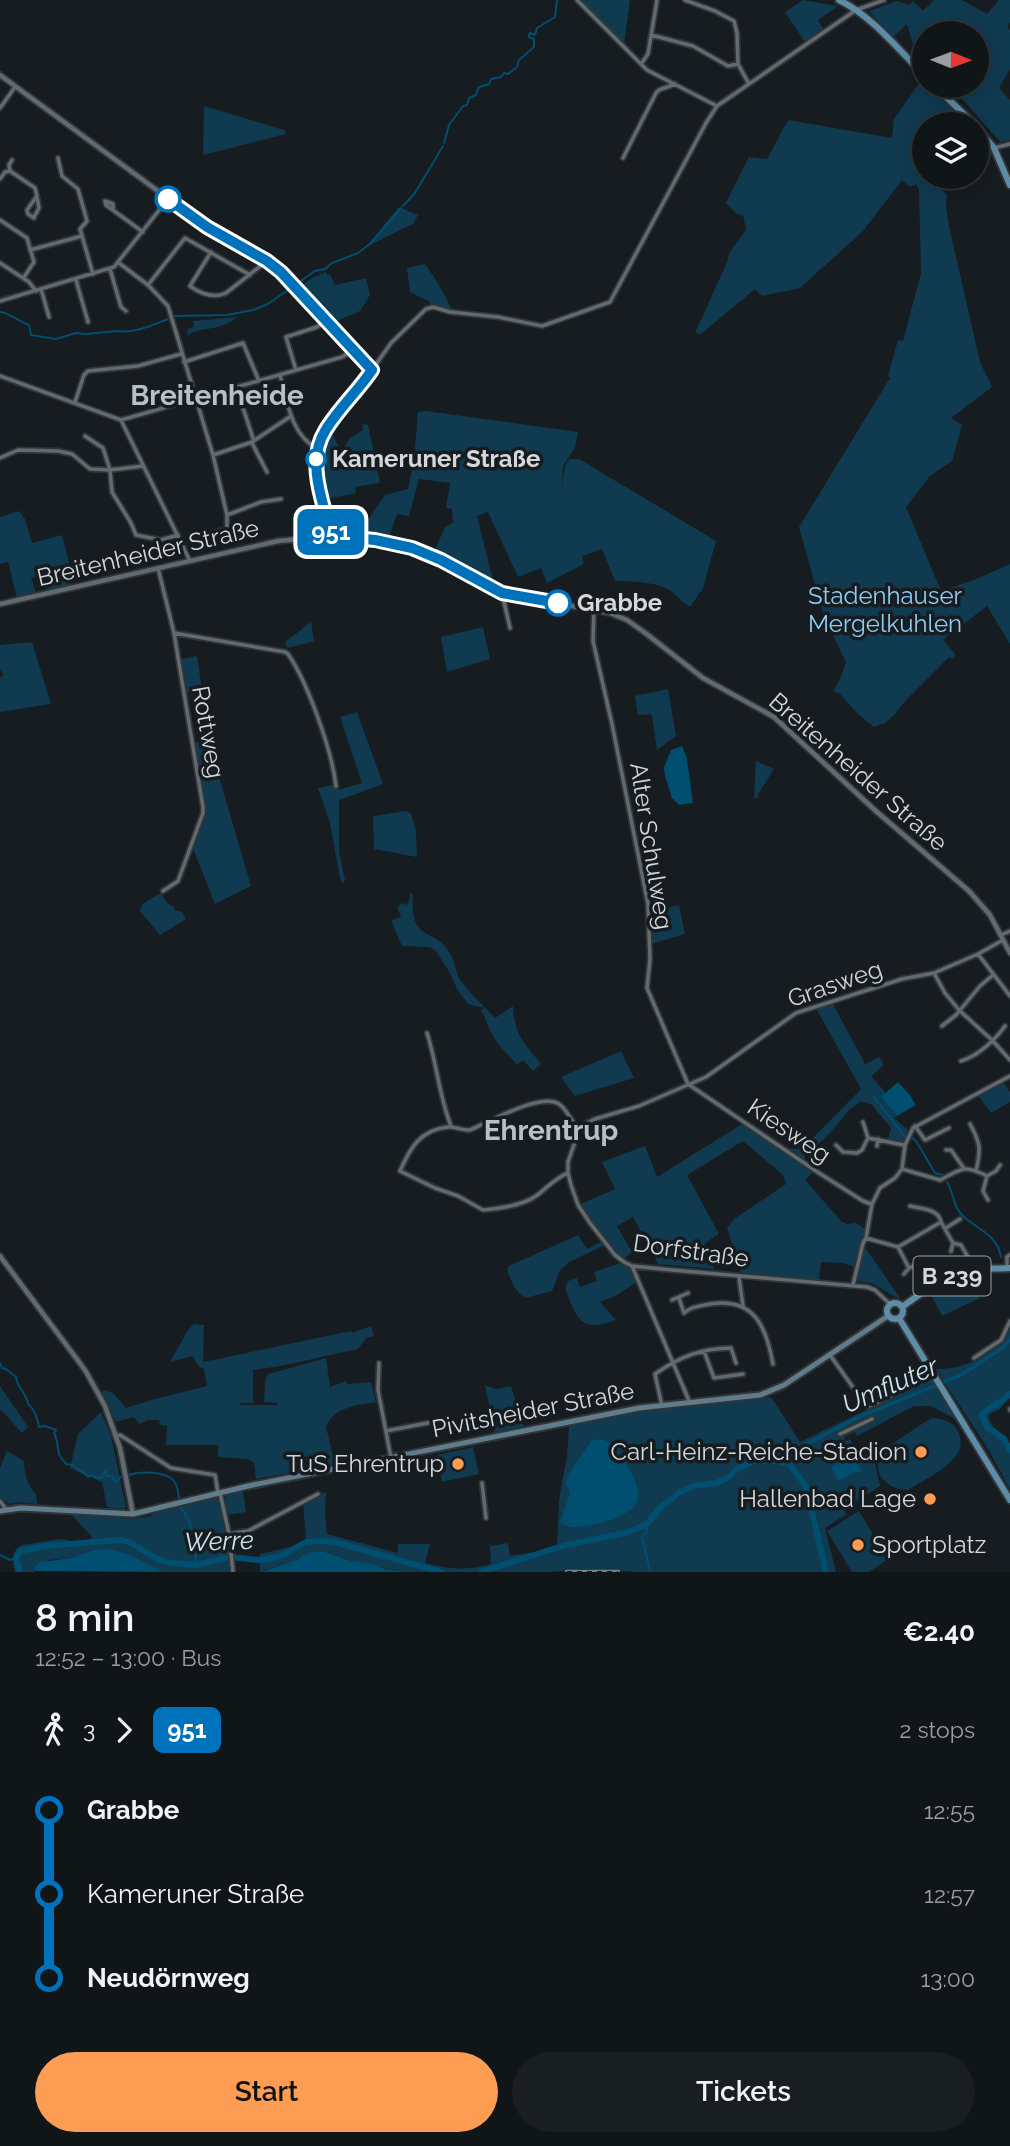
<!DOCTYPE html>
<meta charset="utf-8">
<style>
:root{--surface:#101518;--page:#191e21;--text:#f1f3f6;--muted:#9c9fa2;--line:#303437;--accent:#fd9d54}
body{margin:0;font-family:Raleway,sans-serif;background:var(--page);color:var(--text);height:100vh;display:flex;flex-direction:column;font-size:26px;white-space:nowrap}
*{box-sizing:border-box;margin:0}
p{font-size:23px;color:var(--muted)}
.icon{flex:none;width:38px;height:38px;fill:none;stroke:currentColor;stroke-width:2;stroke-linecap:round;stroke-linejoin:round}
.map{position:relative;height:1572px;overflow:hidden}
.side{display:flex;flex-direction:column;background:var(--surface);flex:1}
.side>*{flex:none}
.badge{padding:0 14px;border-radius:10px;font-size:24px;line-height:46px}
.needle{width:46px;rotate:91deg}
.fabs{position:absolute;left:912px;top:21px;display:grid;gap:14px}
.fabs a{display:grid;place-items:center;width:77px;height:77px;border-radius:50%;background:var(--surface);box-shadow:0 4px 18px #0003,0 0 0 2px var(--line);font-size:35px}
.map>.badge{position:absolute;translate:-50% -50%;box-shadow:0 0 0 4px #fff}
.legs{display:flex;align-items:center;gap:10px;height:77px;padding:0 35px;font-size:23px}
.legs p{margin-inline-start:auto}
.headline{display:flex;align-items:center;justify-content:space-between;height:119px;padding:0 35px}
h1{font-size:38px;font-weight:600;line-height:52px}
.primary-button{display:flex;gap:14px;margin-top:auto;padding:14px 35px}
.primary-button a{flex:1;height:80px;border-radius:42px;background:var(--accent);color:#111;font-size:28px;font-weight:600;line-height:80px;text-align:center}
.primary-button a+a{background:var(--page);color:var(--text)}
ul{padding:0 35px;list-style:none}
li{display:flex;align-items:center;gap:24px;height:84px;font-size:26px}
li i{display:grid;place-items:center;width:10px;height:100%;margin:0 9px;background:currentColor}
li i::after{content:'';width:18px;height:18px;margin:-9px;border:5px solid;border-radius:50%;background:var(--surface)}
li p{margin-inline-start:auto}
li:first-child i{background:linear-gradient(#0000 50%,currentColor 0)}
li:last-child i{background:linear-gradient(currentColor 50%,#0000 0)}
.map>svg:first-child{display:block}
</style>
<div class="map">
<svg width="1010" height="1572" viewBox="0 0 1010 1572">
<rect width="100%" height="100%" fill="#161c20"/>
<path fill="#103a50" d="M580,0H630L624,45Z
M803,0L838,6L818,20L824,30L805,42L785,12Z
M934,0H962L987,14L999,0H1010V22L1007,28L1010,30V69L999,88L1010,100V140L1000,142L958,94L953,100L939,86H976V33H924V71L917,64L918,62L907,24L893,37L869,11L897,1L909,5L913,1L923,11Z
M922,79L924,86H929L967,124H924V157L920,163L924,170V177H930L947,195L946,207L949,226L980,362L992,387L951,418L962,425L952,461L930,476L906,507L941,591L974,580L1010,564V644L987,606L943,640L956,655L952,659L949,657L906,700L894,715L885,723L874,727L857,713L839,693L833,691L840,679L846,662L824,617L799,527L890,378L888,376L898,340L903,341L921,273L919,189L916,184L910,187L902,180L863,231L800,288L762,296L755,289L701,334L695,333L728,260L729,253L746,230L743,215L737,214L726,203L749,157L767,159L788,120L892,138L894,119Z
M204,106L284,130L286,134L203,155Z
M399,207L418,215L413,224L372,244L370,242Z
M425,264L436,280L453,311L429,304L430,302L410,292L407,268Z
M326,272L327,275L330,274L335,285L366,278L370,295L360,311L333,323L298,287L314,277Z
M237,317C222,331 205,326 187,335L188,328L194,327L193,321Z
M426,411L578,432L575,448L563,466L562,488L565,466L569,459H579L716,541L703,588L690,607C683,603 678,597 672,592C657,581 633,582 615,581L602,549L582,556L584,564L547,583L541,568L518,577L488,512L477,516L494,584L453,561L434,552L445,527L453,523L452,509L446,508L450,483L419,479L409,516L397,514L388,540L362,535L361,530L385,495L408,489L414,459L418,412Z
M362,424L368,425L380,483L355,487L356,493L326,499C319,471 316,455 330,429L341,452L350,438L363,430Z
M19,511L25,519L32,543L62,535L73,579L69,586L47,591L41,575L31,578L36,593L17,598L8,562L0,564V517Z
M311,622L314,641L287,648L285,642Z
M483,627L490,659L447,672L441,637Z
M32,642L51,704L0,712V678L4,674L0,670V645Z
M197,656L202,690L187,693L181,659Z
M668,689L676,736L657,750L652,715L650,714L638,715L635,696Z
M357,712L383,784L339,800V852L345,880L343,884L340,878L330,823L318,788L337,784L338,790L362,783L340,717Z
M208,739L251,886L215,904L192,846L206,807L193,744Z
M756,761L774,769L758,794V798H754Z
M405,811L411,813L416,831L417,857L374,849L373,816Z
M161,893L166,902L174,907L175,910L182,912L186,919L160,935L140,911L142,904Z
M410,893L413,894C409,945 437,926 451,955C456,963 455,973 461,981C470,994 484,1006 495,1018L513,1006C515,1037 523,1041 541,1064L533,1071L523,1060L517,1065C509,1054 497,1046 491,1032C487,1025 486,1018 481,1010L484,1008L468,1004L457,989L450,973L436,951L430,947L402,946L391,920L401,917L397,907L402,903L408,905Z
M679,905L685,934L652,944L650,912Z
M833,1004L865,1064L879,1057L884,1065L871,1076L886,1093L882,1097L897,1116L894,1118L908,1130L904,1142L888,1139L891,1128L872,1105L864,1102H860L850,1109L829,1134L802,1160L785,1148L796,1149L804,1147L861,1089L816,1008Z
M621,1051L634,1078L575,1096L561,1077Z
M1003,1082L1010,1092V1102L991,1113L978,1095Z
M742,1124L813,1172L805,1180L842,1222L848,1224L856,1223L865,1229L855,1267L843,1263L821,1262L819,1280L741,1273L727,1228L734,1219L786,1184L783,1175L743,1141L687,1175L719,1234L705,1243L714,1269L658,1264L633,1217L617,1226L632,1252L624,1259L616,1252L583,1209L581,1204L615,1189L602,1162L645,1146L657,1177Z
M578,1235L587,1249L602,1241L605,1245L569,1262L560,1270L552,1291L525,1298C514,1290 511,1281 507,1269L509,1266Z
M864,1246L900,1298L893,1296L872,1283L855,1281Z
M620,1263L630,1268L637,1282L615,1296L600,1302L616,1320C579,1334 577,1317 565,1289L568,1281L577,1278L580,1287L597,1281L594,1272Z
M971,1274L975,1288L980,1298L942,1316L930,1292L953,1279Z
M194,1324L204,1325L203,1362L351,1331L352,1333L371,1326L374,1336L366,1338L358,1349C323,1356 289,1366 253,1370V1403H240V1405H277V1403L264,1402L265,1380L268,1374L326,1358L330,1387L346,1381L347,1384L371,1382L376,1402C358,1405 333,1407 326,1427L335,1464L256,1479L254,1463L247,1459L218,1457V1445H166L167,1426L160,1425L159,1420H148L139,1424L134,1417L116,1422L102,1393L104,1390L113,1393L126,1408L155,1399L207,1386L204,1369L198,1366L193,1356L170,1362L188,1330Z
M1010,1328V1396L1000,1409L989,1414C987,1428 1005,1431 1010,1444C1010,1455 1010,1478 1010,1489L988,1449L936,1369C965,1370 996,1354 1010,1328Z
M928,1373L958,1418L955,1419L931,1406H914L857,1436L855,1432L844,1437L846,1441L850,1439L856,1450L859,1449L863,1456L869,1453L875,1463L880,1486L844,1509L847,1514L825,1528L836,1572H636L586,1569L551,1572H403L351,1561L325,1552L308,1553L299,1559L260,1572V1554L290,1547L306,1539L303,1503L326,1492L325,1513L327,1534L398,1553V1544H430L425,1563C448,1569 467,1571 491,1564L490,1546L508,1543L510,1556L540,1551L557,1546L559,1500L567,1456L569,1426L640,1410L771,1397L800,1442L901,1393Z
M485,1385L496,1389L511,1386L524,1427L495,1433Z
M0,1386L28,1427L22,1433L0,1409Z
M101,1412L111,1436L126,1507L123,1509L107,1507L102,1482L70,1468L78,1434Z
M931,1418C940,1418 951,1421 956,1428C976,1458 928,1477 908,1490C884,1490 869,1470 884,1449Z
M473,1447L479,1474L442,1482L437,1455Z
M7,1451L24,1461C24,1471 27,1487 36,1494L37,1504L19,1502L10,1504L0,1498V1468Z
M243,1491L246,1512L227,1515L225,1495Z
M215,1497L220,1500L229,1554L230,1572H164L127,1556L93,1550L71,1558L49,1560L34,1571L35,1572H15C12,1561 11,1551 22,1545L61,1539L71,1541L91,1539L92,1537L71,1514L131,1519L152,1516L153,1513Z
M859,1511L888,1559L869,1572H852L827,1531Z"/>
<path fill="#004e70" d="M682,746L687,759L693,803L679,805L671,797V794L665,776L664,767L671,750Z
M898,1082L909,1094L916,1105L897,1116L881,1097Z
M592,1440C595,1440 599,1439 603,1440C617,1444 642,1484 638,1499C634,1517 592,1527 576,1527C570,1528 566,1525 560,1523L570,1493L566,1484L568,1475Z
M854,1455L862,1471L858,1473L857,1471L838,1481L831,1467Z
M107,1549C126,1551 146,1564 164,1572L34,1571L35,1567L40,1562L71,1558L93,1550Z
M312,1552H325L351,1561L374,1564L382,1568L403,1572H261L299,1559L302,1556Z"/>
<g fill="none" stroke-linecap="round" stroke-linejoin="round">
<path stroke="#004e70" stroke-width="2" d="M444,143L449,125L463,106L467,105L469,98L476,95L479,87L489,84L491,79L501,77L504,73L508,74L517,67L519,60L534,47V39L529,37V35L530,33L535,35L537,28L555,17L557,0
M403,206L415,193L443,146
M0,312C7,312 21,322 29,325L31,335L56,339L76,333L86,334L117,331C133,334 153,325 168,319
M175,316L227,315L253,310L268,304L315,271L325,269L332,263L358,253L371,243L401,208
M874,1097L905,1137
M912,1138L916,1141L935,1173L943,1175
M947,1182C954,1193 953,1208 964,1217C978,1229 998,1236 1001,1257
M0,1363L2,1368L6,1369L16,1377C16,1386 27,1394 28,1404C34,1408 38,1420 39,1427L45,1426L56,1430L54,1433C58,1440 57,1449 60,1456C62,1459 64,1461 66,1464L73,1465C77,1471 84,1471 88,1477L91,1475L97,1478L103,1477L105,1471L107,1476H112L115,1482L121,1477
M129,1475C140,1471 166,1471 174,1481C178,1486 178,1493 179,1498
M181,1507L190,1523L197,1565
M646,1525L647,1531L642,1537L650,1571
M0,1555L10,1560L16,1558
M489,1569L490,1572"/>
<path stroke="#004e70" stroke-width="3.5" d="M781,1461L793,1451L859,1417L961,1375L1001,1349L1010,1340"/>
<path stroke="#004e70" stroke-width="6" d="M1010,1394C1001,1404 988,1406 982,1415L987,1427L1004,1439L1010,1450
M20,1572L16,1558L20,1551L45,1546L122,1540L131,1543L157,1559L172,1563L197,1565L229,1557L259,1560L272,1558L285,1554L306,1542L322,1541L338,1543L441,1572
M481,1572L562,1546L625,1533L646,1525L661,1507L680,1492L693,1486L717,1483L729,1477L737,1469L754,1461H777L789,1464L806,1486L826,1572"/>
<g stroke="#313538" stroke-width="7">
<path id="minor" d="M577,0L647,70L717,106
M685,0L715,11L734,21L737,33L738,64L749,84
M651,35L693,46L728,66L738,64
M641,64L648,54L657,0
M0,108L15,87
M994,148L1010,144
M58,158L62,176L78,189L87,221L80,229L93,274
M623,158L656,93L659,90L675,84
M10,171L35,188L37,196L27,210L28,214L34,218
M0,179L5,172L10,171L9,165L12,160
M105,201L106,205L143,232
M105,201L113,204V210
M34,217L39,208L37,197
M0,220L27,238L34,262L24,277
M30,250L82,236
M211,252L190,286C201,294 213,299 226,293L267,261
M0,263L29,282L36,291
M119,263L148,285L168,306L213,455L227,515V529L209,534
M110,269L121,307L126,311
M76,280L88,322
M148,285L185,238L250,275
M41,289L49,317
M0,301L114,267L168,199
M184,362L243,343L259,381
M296,370L286,337L317,327L325,321
M372,370L391,343L426,309L433,307L450,312L498,317L542,326L610,302L706,123L717,106L856,10L884,0
M280,375C287,400 291,436 317,448
M0,376L121,420L190,561
M236,387L254,441
M75,402L84,375L88,371L138,366L181,354
M121,420L342,357L352,351
M85,436L103,448L110,470L112,492L131,523L136,535L161,540L178,535
M252,443L267,472
M213,455L252,442L291,416
M0,458L18,450L58,451L72,454L90,469L110,470L143,466
M227,515L261,502L281,499
M158,568L174,633L203,807V813L178,881L163,891
M502,593L510,628
M594,609L593,641L612,724L648,904L650,959L647,988L688,1084
M174,633L285,652L288,654C308,683 332,751 336,786
M1001,935L1010,931
M978,954L1010,996
M934,973L945,993L959,1010L993,1041L1010,1060
M942,1026L956,1015L980,986L993,975
M427,1033C437,1064 439,1096 451,1126
M961,1061C978,1056 995,1040 1005,1026
M688,1084L819,1173L863,1201L871,1204
M863,1122L868,1138L904,1145
M970,1124C981,1144 981,1149 976,1171
M915,1126L925,1140L949,1128
M836,1145L843,1152L857,1153L862,1150L868,1138
M877,1146L878,1139
M946,1150H951L963,1167
M902,1169L940,1180C962,1169 963,1164 987,1176L996,1171L1000,1165
M568,1173C555,1178 547,1188 536,1196C523,1205 499,1209 483,1210L458,1196L435,1188L400,1171C410,1148 420,1130 448,1127C455,1126 462,1131 470,1130C489,1122 541,1092 559,1104C567,1109 572,1123 579,1130
M987,1176L983,1191L988,1200
M941,1222L953,1243L961,1245L969,1259
M946,1228L960,1219
M866,1238L898,1247L941,1222C939,1209 922,1209 910,1206
M898,1247L909,1268
M951,1251L953,1243
M632,1266L690,1403
M1007,1268V1257L1010,1255
M904,1274L909,1268L922,1262L932,1275
M739,1277L743,1306
M853,1285L863,1243L866,1238L872,1204L880,1188L895,1178L902,1169L905,1145L913,1128L1010,1076
M679,1298L684,1313C692,1306 701,1306 710,1304C754,1297 766,1326 773,1364
M672,1300L688,1293
M891,1305L875,1290L867,1287L672,1270L632,1266L624,1262L615,1255L590,1223L578,1205L571,1185L568,1173V1162L579,1130L585,1124L595,1119L639,1106L706,1077L796,1013L902,979L934,973L978,954L1003,940
M704,1351L714,1378L743,1374
M830,1355L867,1407C893,1396 908,1387 927,1366
M974,1358L1001,1340L1010,1321
M379,1363L378,1390L391,1458
M662,1406L655,1374C679,1357 702,1348 731,1348L736,1363
M1010,1409V1410
M386,1431L443,1420
M840,1434L872,1419
M117,1436L120,1435L171,1468L215,1475L218,1493
M482,1483L486,1518
M220,1493L229,1534L233,1572
M0,1501L6,1509
M229,1534L248,1531L318,1494"/>
</g>
<g stroke="#313538" stroke-width="8">
<path id="tertiary" d="M0,75L207,227L267,261L292,283L372,370C358,391 338,409 325,431C305,462 324,503 332,536
M0,604L278,541L332,536L375,539L412,548L441,560L502,593L610,613L627,620L644,632L703,678L774,717L877,812L969,891L990,915L1010,953
M0,1256L85,1370L105,1406L120,1448L133,1514"/>
</g>
<g stroke="#313538" stroke-width="9">
<path id="secondary" d="M0,1511L21,1508L133,1514L248,1486L639,1408L760,1395L784,1385L888,1316"/>
</g>
<g stroke="#313538" stroke-width="10">
<path id="primary" d="M839,0C872,16 898,49 924,75
M935,86L974,124
M976,127L994,148L1010,185
M887 1311a8 8 0 1 1 16 0a8 8 0 1 1-16 0Z
M902,1307C923,1292 944,1275 971,1270C983,1268 997,1269 1010,1268
M899,1318L1010,1500"/>
</g>
<use href="#minor" stroke="#626a6f" stroke-width="3.5"/>
<use href="#tertiary" stroke="#626a6f" stroke-width="4.5"/>
<use href="#secondary" stroke="#607b8a" stroke-width="5"/>
<use href="#primary" stroke="#5e8ca6" stroke-width="6"/>
<g stroke="#7c8184" stroke-width="4.5">
<path id="rail" d="M567,1572H618"/>
</g>
<use href="#rail" stroke="#161c20" stroke-width="2" stroke-dasharray="5" stroke-linecap="butt"/>
</g>
<g fill="none" stroke-linecap="round" stroke-linejoin="round">
<g stroke="#fff" stroke-width="16">
<path id="line-1" d="M168,199L207,227L267,261L281,272L372,370C358,391 338,409 325,431C306,462 323,503 332,536L375,540L412,548L441,560L502,593L558,603"/>
</g>
<use href="#line-1" stroke="#0072bc" stroke-width="10"/>
</g>
<g fill="#fff" stroke="#0072bc" stroke-width="3.5">
<circle cx="168" cy="199" r="12"/>
<circle cx="316" cy="459" r="9"/>
<circle cx="558" cy="603" r="12"/>
</g>
<g fill="#fd9d54" stroke="#161c20" stroke-width="2.5">
<circle cx="921" cy="1452" r="7"/>
<circle cx="458" cy="1464" r="7"/>
<circle cx="930" cy="1499" r="7"/>
<circle cx="858" cy="1545" r="7"/>
</g>
<g text-anchor="middle" stroke-width="7" stroke-linejoin="round" paint-order="stroke">
<rect fill="#161c20" stroke="#9ba0a3" stroke-width="2" x="913.5" y="1256.5" width="77" height="39" rx="5"/>
<g font-size="23" font-weight="bold" fill="#d4d8db">
<text x="952" y="1284">B 239</text>
</g>
<g font-size="24" font-weight="bold" fill="#d4d8db" stroke="#161c20" text-anchor="start">
<text x="332" y="467">Kameruner Straße</text>
<text x="577" y="611">Grabbe</text>
</g>
<g font-size="24" fill="#d4d8db" stroke="#161c20">
<text transform="translate(148 553) rotate(-13)" y="8">Breitenheider Straße</text>
<text transform="translate(208 732) rotate(80)" y="8">Rottweg</text>
<text transform="translate(858 772) rotate(41)" y="8">Breitenheider Straße</text>
<text transform="translate(651 846) rotate(81)" y="8">Alter Schulweg</text>
<text transform="translate(835 984) rotate(-19)" y="8">Grasweg</text>
<text transform="translate(789 1131) rotate(34)" y="8">Kiesweg</text>
<text transform="translate(691 1251) rotate(8)" y="8">Dorfstraße</text>
<text transform="translate(533 1410) rotate(-11)" y="8">Pivitsheider Straße</text>
</g>
<g font-size="24" fill="#8fcdf3" stroke="#161c20">
<text x="885" y="604">Stadenhauser<tspan x="885" dy="28">Mergelkuhlen</tspan></text>
</g>
<g font-size="24" fill="#d4d8db" stroke="#161c20" text-anchor="end">
<text x="907" y="1460">Carl-Heinz-Reiche-Stadion</text>
<text x="444" y="1472">TuS Ehrentrup</text>
<text x="916" y="1507">Hallenbad Lage</text>
<text x="872" y="1553" text-anchor="start">Sportplatz</text>
</g>
<g font-size="26" font-style="italic" fill="#cfe3ef" stroke="#161c20">
<text transform="translate(890 1385) rotate(-24)" y="9">Umfluter</text>
<text transform="translate(219 1541) rotate(-2)" y="9">Werre</text>
</g>
<g font-size="28" font-weight="bold" fill="#b8c0c6" stroke="#161c20">
<text x="217" y="405">Breitenheide</text>
<text x="551" y="1140">Ehrentrup</text>
</g>
</g>
</svg>
<div class="fabs">
<a><svg class="needle" viewBox="-14 -14 28 28"><path d="M0-13l5 13h-10z" fill="#e53935"/><path d="M0 13l5-13h-10z" fill="#9c9fa2"/></svg></a>
<a><svg class="icon" aria-label="layers" viewBox="0 0 24 24"><path d="M12 4l9 5-9 5-9-5zM3 14l9 5 9-5"/></svg></a>
</div>
<b class="badge" style="left:331px;top:532px;background:#0072bc;color:#fff">951</b>
</div>
<section class="side">
<div class="headline"><div><h1>8 min</h1><p>12:52 – 13:00 · Bus</p></div><b>€2.40</b></div>
<div class="legs"><svg class="icon" aria-label="walk" viewBox="0 0 24 24"><circle cx="13" cy="4" r="2"/><path d="M13 8l-2 6 4 7M11 14l-3 7M7 12l3-4h3l4 4"/></svg>3<svg class="icon" aria-label="forward" viewBox="0 0 24 24"><path d="M9 5l7 7-7 7"/></svg><b class="badge" style="background:#0072bc;color:#fff">951</b><p>2 stops</p></div>
<ul>
<li><i style="color:#0072bc"></i><b>Grabbe</b><p>12:55</p></li>
<li><i style="color:#0072bc"></i><span>Kameruner Straße</span><p>12:57</p></li>
<li><i style="color:#0072bc"></i><b>Neudörnweg</b><p>13:00</p></li>
</ul>
<div class="primary-button"><a>Start</a><a>Tickets</a></div>
</section>
